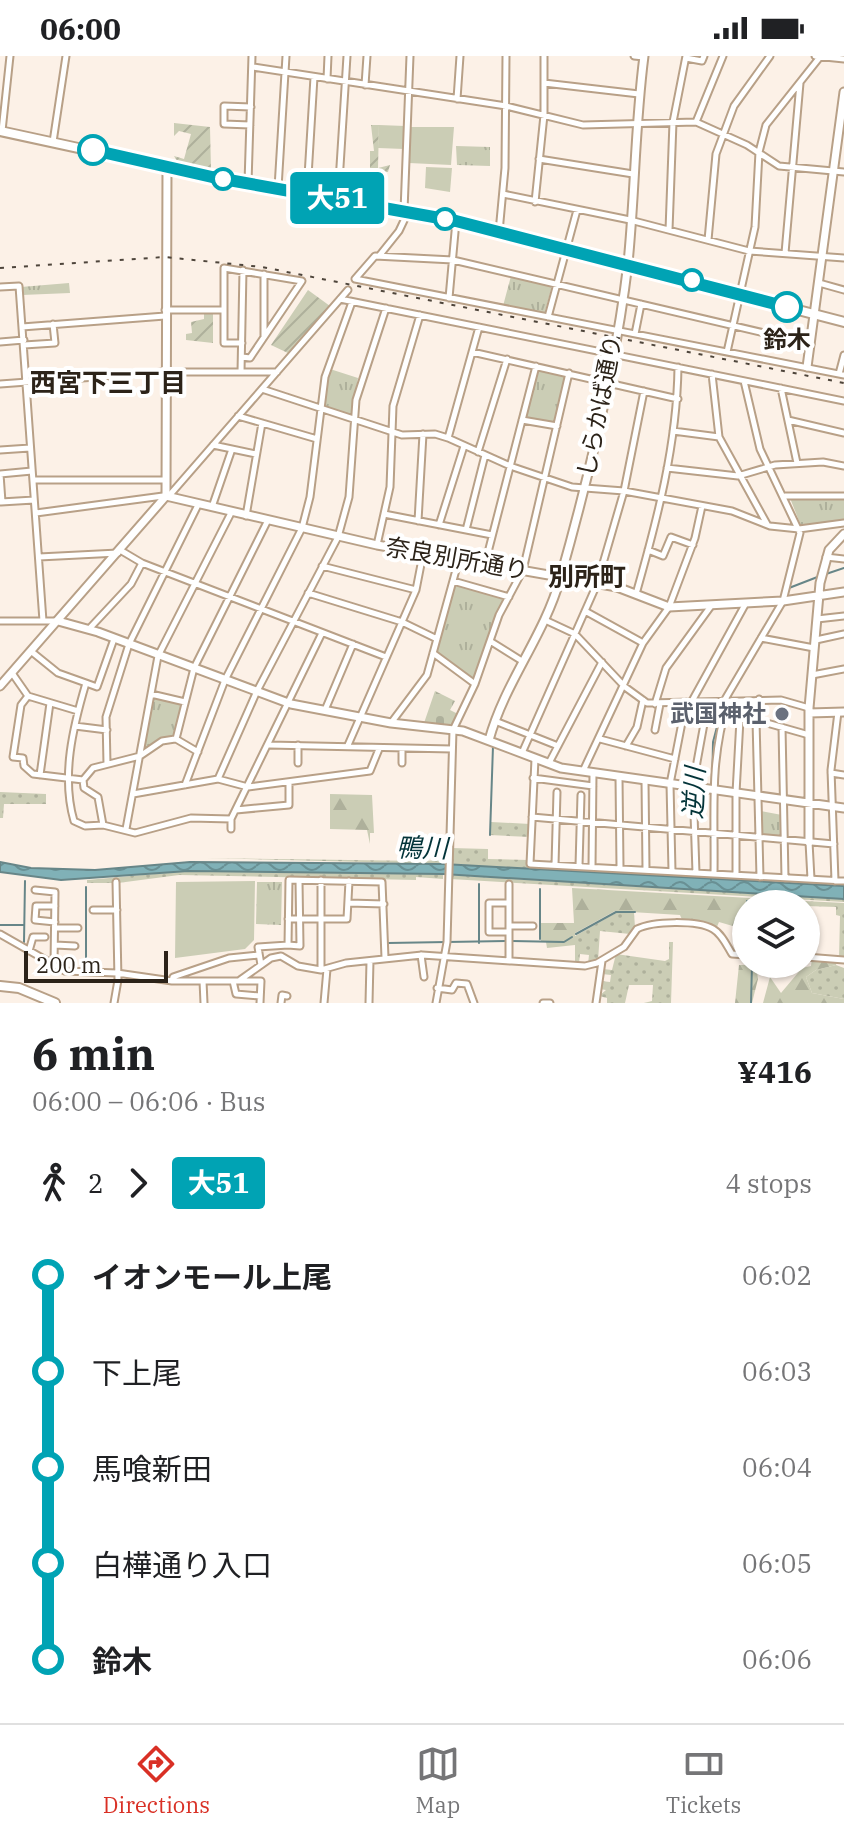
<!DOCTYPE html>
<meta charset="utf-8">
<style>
:root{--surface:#fff;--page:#f2f2f2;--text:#202124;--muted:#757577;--line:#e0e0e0;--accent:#d93025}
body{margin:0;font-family:"IBM Plex Serif","Noto Sans JP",serif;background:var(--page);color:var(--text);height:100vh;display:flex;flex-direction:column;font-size:30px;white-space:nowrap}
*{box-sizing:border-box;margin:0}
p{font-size:26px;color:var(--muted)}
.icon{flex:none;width:44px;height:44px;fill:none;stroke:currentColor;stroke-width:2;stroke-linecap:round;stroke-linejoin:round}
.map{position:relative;height:947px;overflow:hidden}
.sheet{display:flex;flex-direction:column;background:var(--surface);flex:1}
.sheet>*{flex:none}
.badge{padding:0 16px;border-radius:6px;font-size:28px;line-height:52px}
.buttons{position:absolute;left:732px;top:834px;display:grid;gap:16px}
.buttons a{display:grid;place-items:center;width:88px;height:88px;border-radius:50%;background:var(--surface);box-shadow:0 2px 6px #0004;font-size:40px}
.scale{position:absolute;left:24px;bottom:20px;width:144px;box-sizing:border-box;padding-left:8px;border:4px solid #2c2319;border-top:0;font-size:22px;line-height:28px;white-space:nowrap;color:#2c2319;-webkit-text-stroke:6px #fff;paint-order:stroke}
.map>.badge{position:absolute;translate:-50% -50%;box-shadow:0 0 0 4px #fff}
.legs{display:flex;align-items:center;gap:12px;height:88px;padding:0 32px;font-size:26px}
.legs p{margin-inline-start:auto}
.overview{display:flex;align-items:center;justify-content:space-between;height:136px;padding:0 32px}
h1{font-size:44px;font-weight:700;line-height:60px}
ul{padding:0 32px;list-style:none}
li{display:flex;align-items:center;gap:28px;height:96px;font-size:30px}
li i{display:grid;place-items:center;width:12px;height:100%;margin:0 10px;background:currentColor}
li i::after{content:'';width:20px;height:20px;margin:-10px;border:6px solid;border-radius:50%;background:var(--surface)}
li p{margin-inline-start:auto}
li:first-child i{background:linear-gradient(#0000 50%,currentColor 0)}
li:last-child i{background:linear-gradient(currentColor 50%,#0000 0)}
.status{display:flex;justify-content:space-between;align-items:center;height:56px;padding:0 40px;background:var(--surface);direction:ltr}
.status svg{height:22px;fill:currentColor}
.menu{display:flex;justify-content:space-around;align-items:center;height:112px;border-top:2px solid var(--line);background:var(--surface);font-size:22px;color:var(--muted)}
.menu a{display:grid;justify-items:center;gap:4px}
.menu .selected{color:var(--accent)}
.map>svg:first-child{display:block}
</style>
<div class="status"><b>06:00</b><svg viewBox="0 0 49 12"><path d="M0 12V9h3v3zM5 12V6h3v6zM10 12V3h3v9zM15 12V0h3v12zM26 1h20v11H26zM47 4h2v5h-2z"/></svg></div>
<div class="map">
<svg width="844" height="947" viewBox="0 0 844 947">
<defs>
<pattern id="grass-dots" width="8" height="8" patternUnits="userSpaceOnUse" patternTransform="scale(2)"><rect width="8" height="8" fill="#cbcdb5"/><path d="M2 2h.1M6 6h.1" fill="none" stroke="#aeb09b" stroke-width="1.8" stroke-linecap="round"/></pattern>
<pattern id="forest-firs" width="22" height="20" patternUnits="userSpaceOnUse" patternTransform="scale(2)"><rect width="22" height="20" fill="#cbcdb5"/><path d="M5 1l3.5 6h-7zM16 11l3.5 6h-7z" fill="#aeb09b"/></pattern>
<pattern id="cemetery-stones" width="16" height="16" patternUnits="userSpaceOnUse" patternTransform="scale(2)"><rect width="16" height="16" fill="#cbcdb5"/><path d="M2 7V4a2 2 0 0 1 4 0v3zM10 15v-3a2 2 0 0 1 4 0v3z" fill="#aeb09b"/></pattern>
<pattern id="park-tufts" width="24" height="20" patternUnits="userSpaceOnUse" patternTransform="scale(2)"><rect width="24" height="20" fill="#cbcdb5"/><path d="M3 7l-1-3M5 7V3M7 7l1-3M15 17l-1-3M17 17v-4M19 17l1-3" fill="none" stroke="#aeb09b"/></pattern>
<pattern id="garden-furrows" width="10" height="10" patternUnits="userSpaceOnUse" patternTransform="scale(2)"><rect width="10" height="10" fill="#cbcdb5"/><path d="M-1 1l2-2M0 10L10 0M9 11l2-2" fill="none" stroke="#aeb09b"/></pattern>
<pattern id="water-waves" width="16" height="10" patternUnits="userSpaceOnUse" patternTransform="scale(2)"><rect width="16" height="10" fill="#80b1b7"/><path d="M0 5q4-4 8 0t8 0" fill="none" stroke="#699094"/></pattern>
</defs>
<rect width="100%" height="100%" fill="#fcf1e7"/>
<path fill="url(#grass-dots)" d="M0,736L46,738V748H4L3,762H0Z
M491,766L530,768V781L490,779Z
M451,792L488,793V803L529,804L528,813L451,808Z
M206,802L426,805L444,803L443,808Z
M188,815L443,818V823L416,821V824L179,819L118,827H87V824Z
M450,819L844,843V846L450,823Z
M805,845L844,847V903L839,902L840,860L836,859V851L806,850Z
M616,857H634L635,871L630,878L600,875L598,905L588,908L589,899L580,898L579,907H575V880Z
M669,886H673L671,947H644L652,945L653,929H629L625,947H607V942L599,940L606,934L600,933L601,925L610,926L611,919L602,918L603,913L612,914L616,898L665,905L669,903Z
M836,909L844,912V943L812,937L806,921L816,914Z"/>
<path fill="url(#forest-firs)" d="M330,738L372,739L374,777H370V788L367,774L330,773Z
M572,832L805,845V848H746L743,873L719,866L716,873L683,866L680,859L615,855L575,877V889L547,892L546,886H541V867H574Z
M812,902L837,904L836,909L816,914L806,921L812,937L844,943V947H763L770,921L781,937L802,912L811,910Z
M739,909H756L758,923L752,947H735Z"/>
<path fill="url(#cemetery-stones)" d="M435,635L455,645L450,654L458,658L452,670L424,667Z"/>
<path fill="url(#park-tufts)" d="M456,90L490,91V110L457,109Z
M511,220L552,230L544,259L503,250Z
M69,227L70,237L22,239L21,231Z
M330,313L358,322L351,360L324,350Z
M538,313L567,319L556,368L525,362Z
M790,442H844V465L801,470Z
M455,528L506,542L474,624L435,597Z
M153,641L182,649L173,681L162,682L147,692L144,690Z
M761,755L782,759L783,781L762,779Z
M257,826H282L281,869L256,868Z"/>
<path fill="url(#garden-furrows)" d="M174,67L210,71L211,114L178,107L174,100L184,103L191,78L179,75L174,80Z
M371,69H379L378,112L390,109L388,116H370L369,143L350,139V132L358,133L360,124L342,122V114L370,115V95H374Z
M308,234L330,250L290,298L271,289Z
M213,255V287L186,284V278L192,277L191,266L204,263V256Z"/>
<path fill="#cbcdb5" d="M379,69L405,70L404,93L378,92Z
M410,71H454L451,109L409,107Z
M426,111L452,112L450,136L425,132Z
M255,825L254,884L245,893L175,902L176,826Z"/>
<path fill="url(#water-waves)" stroke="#678688" stroke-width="2" d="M0,806L31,812L95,814L190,806L443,808L844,830V843L443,818L188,815L61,824L0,816Z"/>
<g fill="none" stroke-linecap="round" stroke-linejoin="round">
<path stroke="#678688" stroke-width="2" d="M826,518L844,512
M789,532L820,520
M712,740L713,686L723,648
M490,779L493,690
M711,824V770
M540,833V883
M747,848V845
M746,858V886
M0,869H23
M576,878L616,856H635
M512,885L564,886L572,881
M24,886L25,825
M388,887L506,885
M479,887V828
M86,912V831
M751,947L752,908"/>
<g stroke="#b8a087" stroke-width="9">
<path id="minor" d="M634,0L644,1
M815,0L844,3
M686,2L702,5L704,0
M253,11L506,50L583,69L696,66L747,89L779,110L844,116
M327,23L328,0
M544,27L639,38
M365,29L367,0
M457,43L460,0
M696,66L723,0
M250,69L224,68V50L251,51
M2,75L10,0
M53,86L66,0
M539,103L633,118
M248,127L252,0
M278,132L286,0
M307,137L314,21
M503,138L630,164L749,195L844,202
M338,142L347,0
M535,146L544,59V0
M404,155L410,0
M669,174L673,66L686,0
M499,176L505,112L506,0
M708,184L716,98L734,50L770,0
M785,197L800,27
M379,200L399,175L408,156
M264,218V281
M819,227L844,234
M0,231L19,230L43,565
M449,242L456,165
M340,243L844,345
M165,254H224
M548,261L577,154
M22,271L165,260
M635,278L641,248
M0,286L24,284
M811,288L453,204L375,200L355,223L844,319
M24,289L55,287L53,268
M472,296L678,343
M727,296L755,171L759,96L766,69L820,1
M242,301L250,302L302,225L224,212V287H242
M241,316L243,214
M712,318L719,381L767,468
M839,318L844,299
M0,328L164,316H277
M781,332L797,407
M262,333L402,379L435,378L448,382L510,410L572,431L624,435L732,455L770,470L799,473L844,467
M238,360L317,383
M522,364L557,370
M788,364L844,377
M673,375L719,381
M448,382L479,271
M213,389L256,398
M0,394L30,392
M478,396L507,303
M667,412L738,420L775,409L823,406L844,410
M33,424H164
M785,440H844
M168,441L348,234
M1,446L34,444
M2,446L0,418L32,415
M212,451L232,393
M36,457L163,440
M384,458L492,479
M246,460L262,367
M418,465L423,378
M439,469L464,390
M466,474L485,399
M377,489L390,431L393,350L420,259
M648,494L663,500L671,481L693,489
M39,501L118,497
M826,501L844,503
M142,507L386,601
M485,508L536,310
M322,510L416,534
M453,525L509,541
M308,537L402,566L437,583
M636,538C657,464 677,389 678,311
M585,555L643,587
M817,563L844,560
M545,564L575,578L625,631L647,647L781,644L809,652
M0,565H58
M89,573L131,528L142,507L120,494
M761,582L814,592
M816,584L844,578
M490,585L522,605
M32,596L58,617L86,627C73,671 61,720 74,765L85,770L103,769L135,777L191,762L231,763
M433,597L475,628
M12,617L28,640L78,655
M812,619L844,613
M86,627L97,631L114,583
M151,638L185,646
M28,640L21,649L13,701L23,702L24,710L33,718L83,724L93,712L140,700L162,685L175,683
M759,643L756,664L760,821
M692,645L746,547
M724,645L783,545L800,477L760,393L744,325
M655,648L666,612L711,550
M325,654L353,588
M756,664L809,679
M495,665L558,690
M391,667L427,619L459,503
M75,670L107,674
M782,671L785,822
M655,674L660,648
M600,683L675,703
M269,689L452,693
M348,689L416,534L423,498
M626,690L637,671L643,644
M402,693V707
M198,696L176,683L194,612L267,466
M522,697L597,528L624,435L644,335
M535,703L530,808L844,825
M298,707V689
M549,707L602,606
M107,708L106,661L129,588L198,449
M583,715L643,587L669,551L695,482L702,450
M831,717L844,719
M40,719L50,647
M619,721L620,811
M533,722L593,730
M218,723L257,635L338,481L349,441L356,344L386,252
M83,724L84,732L98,741L103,769
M645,725L646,813
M185,729L225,624L302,472L310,441L325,321L352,246
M133,738L218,723L248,731L370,715L379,693
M236,754L289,749V726
M532,761L834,788
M126,773L158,600L231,457
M231,773V763L322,577
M809,786L811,823
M555,809L557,736
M579,810L581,739
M592,811L593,718
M672,815L670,728L686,646
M696,817L693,728L708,646
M714,818C715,754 709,708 728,645
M736,819V737L741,645
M835,825L831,714L838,656
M35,834L55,836L54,909
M349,847L384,848
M93,854H117
M288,863H347L349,825
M55,866L35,864L36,850H55
M509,870H533
M55,872H78
M509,876H489V847H509
M0,878L65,915L117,917L172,925L173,921L229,902L259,899
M55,889L75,890
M288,889L300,890L299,825
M29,895L33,881H45
M421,899L424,921
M806,901L844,904
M509,905V828
M261,909L258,891L288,889L289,824L382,826L385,902
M321,914V824
M240,924L271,902L281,900L298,910L321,914L346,907L422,899L585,910L597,907L624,891L637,873C653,865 697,864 713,873C722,878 727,890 732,898L746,899
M172,925H261L260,947
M203,925L204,947
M233,925L236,938L260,940
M437,932L452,934L456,927L467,928L474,947
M114,947L118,924L116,826
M281,947L282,939L287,940
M324,947L327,913
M369,947L370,905
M436,947L447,886L453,674L475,628L499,559L523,514L569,317
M543,947H550
M596,947L602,905"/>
</g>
<g stroke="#b8a087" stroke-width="11">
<path id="tertiary" d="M807,311L844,36
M166,440L377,489L617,531L669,551L783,545L844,536
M58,565L98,576L291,648L391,667L463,675L561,712L844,752
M0,630L166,440L167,111
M809,657L844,656
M489,684C505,626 544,580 560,523C588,424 616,308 628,207C635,138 635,69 644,0
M809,786V652L820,527L829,494L844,478"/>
</g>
<g stroke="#b8a087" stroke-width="12">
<path id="secondary" d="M0,75L212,121L456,165L844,266
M0,930L19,932L55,947"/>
</g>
<use href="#minor" stroke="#fff" stroke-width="5"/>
<use href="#tertiary" stroke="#fff" stroke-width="7"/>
<use href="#secondary" stroke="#fff" stroke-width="8"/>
<path stroke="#4e453b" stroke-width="2" stroke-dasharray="4 8" stroke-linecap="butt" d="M0,212L165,201L262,211L844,327"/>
</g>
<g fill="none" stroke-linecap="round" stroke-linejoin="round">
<g stroke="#fff" stroke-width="18">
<path id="line-1" d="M93,94L212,121L456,165L787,251"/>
</g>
<use href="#line-1" stroke="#00a3b4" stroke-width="12"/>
</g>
<g fill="#fff" stroke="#00a3b4" stroke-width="4">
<circle cx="93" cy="94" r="14"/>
<circle cx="223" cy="123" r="10"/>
<circle cx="445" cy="163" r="10"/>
<circle cx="692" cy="224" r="10"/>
<circle cx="787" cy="251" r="14"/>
</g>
<circle fill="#6b7280" stroke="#fff" stroke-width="3" cx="782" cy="658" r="8"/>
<g text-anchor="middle" stroke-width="8" stroke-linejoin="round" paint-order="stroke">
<g font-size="24" font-weight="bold" fill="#2c2319" stroke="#fff">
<text x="787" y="292">鈴木</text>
</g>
<g font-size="24" fill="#2c2319" stroke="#fff">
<text transform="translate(600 350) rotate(-79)" y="8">しらかば通り</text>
<text transform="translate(457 503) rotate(10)" y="8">奈良別所通り</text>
</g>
<g font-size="24" font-weight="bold" fill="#5b616d" stroke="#fff" text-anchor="end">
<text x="766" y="666">武国神社</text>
</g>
<g font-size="26" font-weight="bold" fill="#2c2319" stroke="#fff">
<text x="108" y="336">西宮下三丁目</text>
<text x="587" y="530">別所町</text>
</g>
<g font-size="26" font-style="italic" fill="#033439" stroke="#fff">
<text transform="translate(694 737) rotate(-87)" y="9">逆川</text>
<text transform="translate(422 792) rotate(1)" y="9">鴨川</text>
</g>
</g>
</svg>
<div class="buttons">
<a><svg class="icon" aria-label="layers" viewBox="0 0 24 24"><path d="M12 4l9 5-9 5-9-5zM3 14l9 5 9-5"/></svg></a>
</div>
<div class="scale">200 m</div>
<b class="badge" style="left:337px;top:142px;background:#00a3b4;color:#fff">大51</b>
</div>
<section class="sheet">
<div class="overview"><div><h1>6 min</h1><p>06:00 – 06:06 · Bus</p></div><b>¥416</b></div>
<div class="legs"><svg class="icon" aria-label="walk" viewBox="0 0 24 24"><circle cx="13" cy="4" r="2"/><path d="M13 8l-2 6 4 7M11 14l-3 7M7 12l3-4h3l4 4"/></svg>2<svg class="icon" aria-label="forward" viewBox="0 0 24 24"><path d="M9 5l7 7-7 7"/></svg><b class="badge" style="background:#00a3b4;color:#fff">大51</b><p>4 stops</p></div>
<ul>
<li><i style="color:#00a3b4"></i><b>イオンモール上尾</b><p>06:02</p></li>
<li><i style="color:#00a3b4"></i><span>下上尾</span><p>06:03</p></li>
<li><i style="color:#00a3b4"></i><span>馬喰新田</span><p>06:04</p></li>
<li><i style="color:#00a3b4"></i><span>白樺通り入口</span><p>06:05</p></li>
<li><i style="color:#00a3b4"></i><b>鈴木</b><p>06:06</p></li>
</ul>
</section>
<nav class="menu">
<a class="selected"><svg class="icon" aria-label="directions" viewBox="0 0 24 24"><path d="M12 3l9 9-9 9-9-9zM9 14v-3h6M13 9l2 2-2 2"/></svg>Directions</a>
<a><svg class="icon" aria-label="map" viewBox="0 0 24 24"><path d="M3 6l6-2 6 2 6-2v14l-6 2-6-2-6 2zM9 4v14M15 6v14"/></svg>Map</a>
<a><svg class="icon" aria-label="tickets" viewBox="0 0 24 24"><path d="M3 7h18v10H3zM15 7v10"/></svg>Tickets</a>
</nav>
